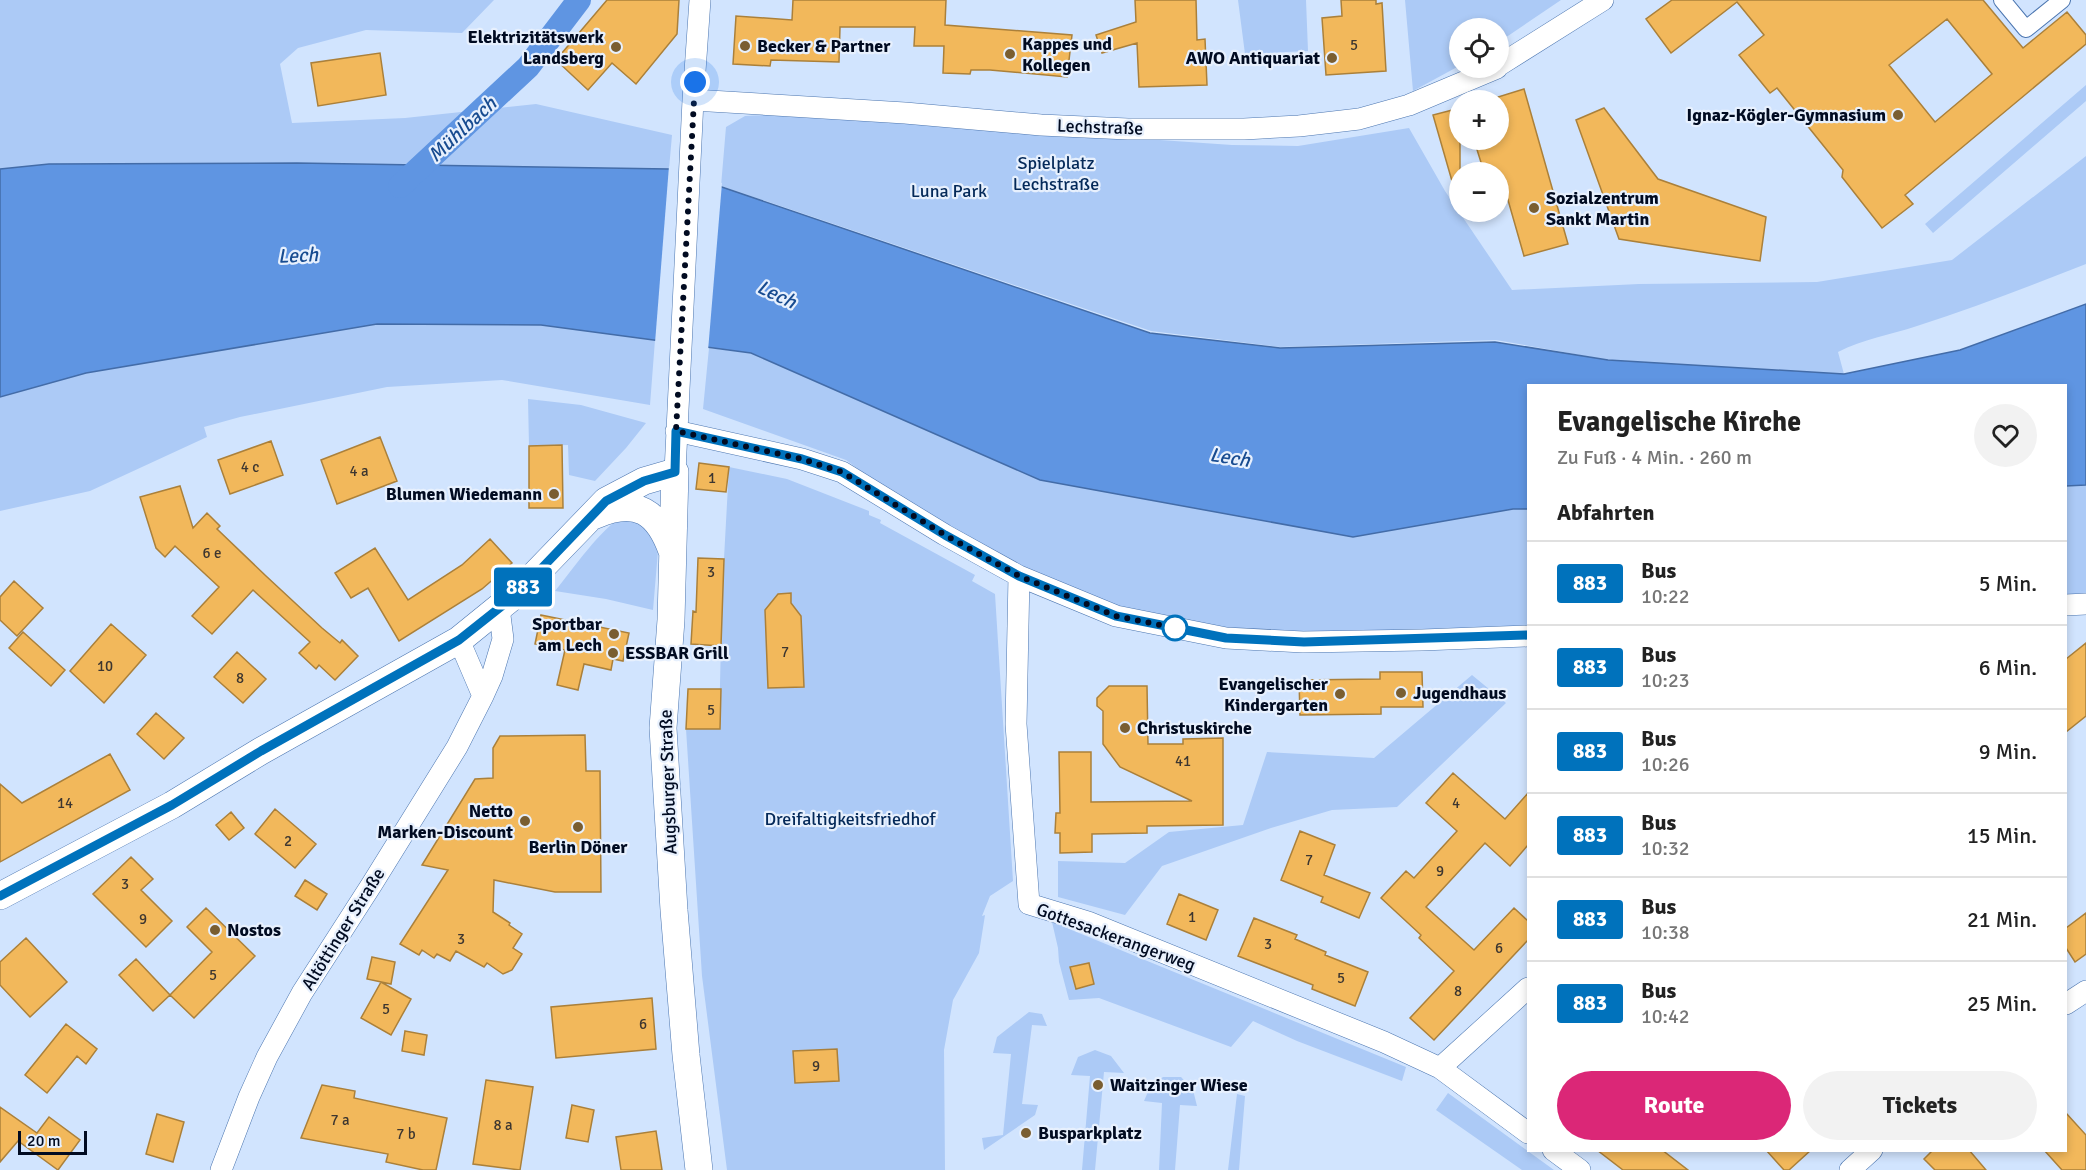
<!DOCTYPE html>
<html lang="de">
<meta charset="utf-8">
<style>
:root{--surface:#fff;--page:#f2f2f2;--text:#222;--muted:#767676;--line:#e0e0e0;--accent:#db2777}
body{margin:0;font-family:Signika,sans-serif;background:var(--page);color:var(--text);height:100vh;display:flex;flex-direction:column;font-size:22px;white-space:nowrap}
*{box-sizing:border-box;margin:0}
p{font-size:20px;color:var(--muted)}
.icon{flex:none;width:33px;height:33px;fill:none;stroke:currentColor;stroke-width:2;stroke-linecap:round;stroke-linejoin:round}
.map{position:relative;flex:1;overflow:hidden}
.details{position:absolute;left:1527px;top:384px;width:540px;height:768px;display:flex;flex-direction:column;background:var(--surface);border-radius:0px;box-shadow:0 3px 9px #0003}
.details>*{flex:none}
.badge{padding:0 12px;border-radius:4px;font-size:21px;line-height:39px}
.fabs{position:absolute;left:1449px;top:18px;display:grid;gap:12px}
.fabs a{display:grid;place-items:center;width:60px;height:60px;border-radius:50%;background:var(--surface);box-shadow:0 3px 9px #0003;font-size:30px}
.scale{position:absolute;left:18px;bottom:15px;width:69px;box-sizing:border-box;padding-left:6px;border:3px solid #010b21;border-top:0;font-size:16px;line-height:21px;white-space:nowrap;color:#010b21;-webkit-text-stroke:4px #e7f0fd;paint-order:stroke}
.you{position:absolute;width:30px;height:30px;margin:-15px;border:4px solid #fff;border-radius:50%;background:#1a73e8;box-shadow:0 0 0 9px #1a73e833}
.map>.badge{position:absolute;translate:-50% -50%;box-shadow:0 0 0 3px #fff}
h2{padding:0 30px;font-size:22px;line-height:54px}
.round{display:grid;place-items:center;flex:none;width:63px;height:63px;border-radius:32px;background:var(--page)}
.summary{display:flex;align-items:center;justify-content:space-between;height:102px;padding:0 30px}
h1{font-size:28px;font-weight:700;line-height:45px}
.primary-button{display:flex;gap:12px;margin-top:auto;padding:12px 30px}
.primary-button a{flex:1;height:69px;border-radius:36px;background:var(--accent);color:#fff;font-size:24px;font-weight:700;line-height:69px;text-align:center}
.primary-button a+a{background:var(--page);color:var(--text)}
ul{padding:0;list-style:none}
li{display:flex;align-items:center;gap:18px;height:84px;padding:0 30px;border-top:2px solid var(--line)}
li div{flex:1}
li b{display:block;font-size:22px}
li em{font-style:normal}
li .badge{min-width:66px;font-weight:700;text-align:center}
.map>svg:first-child{display:block}
</style>
<div class="map">
<svg width="2086" height="1170" viewBox="0 0 2086 1170">
<rect width="100%" height="100%" fill="#d1e4fe"/>
<path fill="#accaf6" d="M0,0H494L462,33L366,30L298,48L280,64L292,123L405,118L536,104L672,135L669,169L297,163L49,164L0,169Z
M1238,0H1306L1308,51L1245,54Z
M1405,0H1561L1499,42L1498,28H1460L1459,66L1413,91Z
M2086,85V101L1933,233L1925,224Z
M783,114L1232,145L1298,146L1409,128L1445,191L1512,290L1639,284L1817,282L1952,260L2086,156V264C2030,286 1974,308 1917,326C1890,335 1863,339 1838,352L1844,374L1608,360L1496,340L1280,347L1151,331L721,186L726,127L745,116Z
M377,324L541,325L655,340L650,405L502,380L387,387L240,417L204,427L207,437L90,491L0,511V397L86,373Z
M709,348L751,353L1513,509H1528V628L1310,634L1232,629L1163,621L1078,596L906,505L846,460L703,409Z
M528,399L581,405L646,423L626,448L595,481L569,475L568,445L529,446Z
M729,467L787,479L869,511V515L881,520L880,523L975,575L972,581L995,594L1013,881L990,896L982,916L985,915L979,953L953,1000L944,1050L945,1170H727L702,976L686,729H719L722,595Z
M2086,485V597L2066,598V486Z
M626,513L659,539L653,610L606,599L555,591C577,564 597,533 626,513Z
M1472,675L1506,703L1397,807L1332,810L1271,828L1162,866L1125,915L1058,897V861L1125,863L1169,832L1243,825L1267,752L1374,758Z
M1052,922L1406,1067L1402,1081L1297,1041L1253,1021L1231,1047L1099,998L1069,1000L1059,962L1058,948Z
M1029,1012L1042,1014L1047,1026L1032,1025L1022,1104L1038,1105L1035,1115L984,1150L982,1138L1003,1135L1011,1054L993,1053L997,1037Z
M1095,1050L1111,1056L1124,1073L1104,1072L1095,1170H1082L1090,1076L1071,1075L1078,1057Z
M1163,1077H1181L1193,1090L1197,1106L1180,1105L1175,1170H1159L1162,1103L1144,1101L1150,1087Z
M1448,1093L1554,1170H1522L1436,1110Z
M1237,1094L1245,1096L1239,1170H1228Z"/>
<path fill="#5f95e2" stroke="#436ca8" stroke-width="1.5" d="M297,163L669,169L1150,333L1280,348L1495,342L1608,360L1844,374L1960,350L2086,304V485L2066,486V386H1528V509H1513L1353,537L1040,480L751,353L541,325L377,324L86,373L0,397V169L49,164Z"/>
<path fill="#d1e4fe" d="M669,166L722,183L708,351L655,343Z"/>
<g fill="none" stroke-linecap="round" stroke-linejoin="round">
<path stroke="#5f95e2" stroke-width="24" d="M400,186L528,67L579,0"/>
</g>
<path fill="#f2b85b" stroke="#ab803a" stroke-width="1.5" fill-rule="evenodd" d="M607,0H679L677,34L636,84L612,63L588,90L556,60Z
M793,0H946L945,25L1072,35L1067,77L990,70H971L970,74L943,73L944,46H914L915,27H840L839,62L771,60L770,66L733,64L736,16L792,20Z
M1135,0H1196L1197,40L1205,39L1207,85L1139,87L1137,43L1102,53L1096,35L1136,22Z
M1341,0H1376V4L1382,3L1386,71L1326,75L1322,18L1342,16Z
M1672,0H1983L2023,48L2067,12L2086,35V44L1905,195L1913,204L1882,228L1842,177L1843,170L1777,88L1770,93L1739,55L1764,35L1737,2L1671,53L1646,19ZM1947,19L1992,74L1935,122L1889,65Z
M380,53L386,95L318,106L311,63Z
M1524,89L1568,244L1524,256L1500,172H1484L1474,140H1498V97Z
M1460,108V188H1454L1433,115Z
M1604,108L1658,179L1766,217L1760,261L1619,239L1576,120Z
M380,437L397,481L337,504L321,460Z
M271,441L283,475L230,494L218,460Z
M562,445L563,508H529V446Z
M699,463L729,467L726,492L696,489Z
M180,486L193,528L207,513L220,526L217,529L266,576L322,628L340,643L342,640L358,656L335,680L319,665L316,669L299,653L310,642L253,590L212,634L192,616L219,587L175,546L165,557L156,548L140,497Z
M490,539L512,563L482,589L399,641L368,588L351,598L335,573L375,548L408,600L462,565Z
M698,558L724,559L721,646L691,644L693,611L696,612Z
M14,581L43,608L17,636L0,620V597Z
M791,593V603L801,616L804,687L768,688L765,610L778,594Z
M541,615L629,633L623,661L613,659L611,670L584,664L578,690L557,685L565,650L535,644Z
M111,624L146,655L104,703L70,671Z
M23,632L65,670L51,686L9,648Z
M2086,643V716L2066,732V659Z
M237,652L266,679L243,703L214,677Z
M1380,672H1422L1423,707H1381V714L1300,715L1299,680L1380,679Z
M1109,686H1147L1148,744H1183V739L1223,738V825L1147,826V833L1092,834V852L1060,853V833H1055L1056,813H1060L1059,752H1091V802L1192,801L1120,767L1103,744V711L1097,706V698Z
M688,689H721L720,729H686Z
M156,713L184,738L164,759L137,734Z
M585,735L586,771H600L601,892H555L494,880L493,912L510,923L509,925L522,934L513,948L522,954L512,970L503,974L487,963L484,967L456,951L450,961L437,954L434,958L422,950L419,955L400,944L448,870L422,865L475,779L493,778V748L500,736Z
M110,754L130,790L0,862V784L22,803Z
M1453,773L1505,819L1528,793V845L1510,866L1485,843L1426,907L1474,950L1514,908L1528,921V940L1434,1040L1410,1018L1454,971L1419,938L1421,935L1381,898L1406,871L1414,878L1457,831L1426,803Z
M275,809L316,844L295,868L255,834Z
M231,812L244,828L229,840L216,825Z
M1300,831L1335,845L1324,875L1370,893L1359,918L1321,902L1323,897L1281,880Z
M131,857L153,879L141,890L172,921L146,947L93,894Z
M305,880L327,894L317,910L295,896Z
M1179,894L1218,910L1206,940L1167,924Z
M206,908L255,956L194,1018L170,995L212,952L187,927Z
M2086,913V954L2075,962L2066,948V928Z
M1254,918L1297,935L1295,939L1326,952L1325,955L1368,972L1355,1006L1312,989L1313,985L1238,956Z
M26,938L67,982L30,1017L0,985V962Z
M372,957L395,962L391,984L367,979Z
M136,959L170,995L153,1011L119,975Z
M1089,963L1094,984L1076,989L1070,967Z
M381,982L411,999L391,1035L361,1018Z
M652,998L656,1049L556,1058L551,1007Z
M66,1024L97,1049L86,1064L77,1056L47,1093L25,1075Z
M405,1031L427,1035L424,1055L402,1051Z
M837,1049L839,1081L795,1083L793,1051Z
M486,1080L533,1087L520,1170L473,1164Z
M322,1085L355,1091L354,1098L447,1118L436,1170H423L386,1162L388,1154L301,1138Z
M572,1105L594,1110L588,1142L566,1138Z
M0,1107L37,1133L49,1117L80,1140L58,1170L18,1141L0,1162Z
M2066,1113L2086,1135V1170H2062L2044,1150H2066Z
M157,1114L184,1122L173,1162L146,1154Z
M656,1131L662,1170H621L616,1137Z
M1597,1150H1662L1688,1170H1623Z
M1766,1150H1811L1789,1170H1784Z
M1933,1150H1969L1986,1170H1935L1924,1159Z"/>
<g fill="none" stroke-linecap="round" stroke-linejoin="round">
<g stroke="#4c76b0" stroke-width="18">
<path id="pedestrian" d="M2002,0L2026,29L2062,0"/>
</g>
<g stroke="#4c76b0" stroke-width="22">
<path id="minor" d="M1498,66L1603,0
M693,100L905,113L1041,125L1128,129H1244L1299,126L1359,119L1409,105L1497,68
M676,431L802,459L842,472L945,535L1019,576L1116,616L1226,638L1303,642L1422,640L1528,636
M675,472L693,100L700,0
M1019,576L1016,724L1029,904L1088,922L1384,1042L1440,1068
M2066,605L2086,604
M459,640L483,696
M1528,988L1440,1068L1528,1133
M2066,1004L2086,991
M1553,1150L1580,1170
M221,1170L249,1097L267,1057L302,993L372,884L457,747L483,696L492,676L503,639L499,608
M1850,1170L1872,1150"/>
</g>
<g stroke="#4c76b0" stroke-width="28">
<path id="tertiary" d="M596,515C637,497 658,512 672,551
M0,896L172,805L261,751L459,640L517,593L606,501L644,481L675,472L671,620L663,728L674,910L686,1055L699,1170"/>
</g>
<use href="#pedestrian" stroke="#fff" stroke-width="16"/>
<use href="#minor" stroke="#fff" stroke-width="21"/>
<use href="#tertiary" stroke="#fff" stroke-width="27"/>
</g>
<g fill="none" stroke-linecap="round" stroke-linejoin="round">
<g stroke="#fff" stroke-width="14">
<path id="line" d="M0,896L172,805L261,751L459,640L517,594L606,501L644,481L675,472L676,431L802,459L842,472L945,535L1019,576L1116,616L1226,638L1304,642L1528,635"/>
</g>
<use href="#line" stroke="#0072bc" stroke-width="9"/>
<path stroke="#010b21" stroke-width="6" stroke-dasharray="0 10.8" d="M695,82L676,431L802,459L842,472L945,535L1019,576L1116,616L1175,628"/>
</g>
<g fill="#7a5e31" stroke="#e7f0fd" stroke-width="2">
<circle cx="745" cy="46" r="6"/>
<circle cx="616" cy="47" r="6"/>
<circle cx="1010" cy="54" r="6"/>
<circle cx="1332" cy="58" r="6"/>
<circle cx="1898" cy="115" r="6"/>
<circle cx="1534" cy="208" r="6"/>
<circle cx="554" cy="494" r="6"/>
<circle cx="614" cy="634" r="6"/>
<circle cx="613" cy="653" r="6"/>
<circle cx="1401" cy="693" r="6"/>
<circle cx="1340" cy="694" r="6"/>
<circle cx="1125" cy="728" r="6"/>
<circle cx="525" cy="821" r="6"/>
<circle cx="578" cy="827" r="6"/>
<circle cx="215" cy="930" r="6"/>
<circle cx="1098" cy="1085" r="6"/>
<circle cx="1026" cy="1133" r="6"/>
</g>
<circle fill="#fff" stroke="#0072bc" stroke-width="3" cx="1175" cy="628" r="12"/>
<g text-anchor="middle" stroke-width="4.5" stroke-linejoin="round" paint-order="stroke">
<g font-size="15" fill="#3d3630">
<text x="1354" y="50">5</text>
<text x="250" y="472">4 c</text>
<text x="359" y="476">4 a</text>
<text x="712" y="483">1</text>
<text x="212" y="558">6 e</text>
<text x="711" y="577">3</text>
<text x="785" y="657">7</text>
<text x="105" y="671">10</text>
<text x="240" y="683">8</text>
<text x="711" y="715">5</text>
<text x="1183" y="766">41</text>
<text x="65" y="808">14</text>
<text x="1456" y="808">4</text>
<text x="288" y="846">2</text>
<text x="1309" y="865">7</text>
<text x="1440" y="876">9</text>
<text x="125" y="889">3</text>
<text x="1192" y="922">1</text>
<text x="143" y="924">9</text>
<text x="461" y="944">3</text>
<text x="1268" y="949">3</text>
<text x="1499" y="953">6</text>
<text x="213" y="980">5</text>
<text x="1341" y="983">5</text>
<text x="1458" y="996">8</text>
<text x="386" y="1014">5</text>
<text x="643" y="1029">6</text>
<text x="816" y="1071">9</text>
<text x="340" y="1125">7 a</text>
<text x="503" y="1130">8 a</text>
<text x="406" y="1139">7 b</text>
</g>
<g font-size="18" font-weight="bold" fill="#010b21" stroke="#e7f0fd" text-anchor="start">
<text x="604" y="43" text-anchor="end">Elektrizitätswerk<tspan x="604" dy="21">Landsberg</tspan></text>
<text x="1022" y="50">Kappes und<tspan x="1022" dy="21">Kollegen</tspan></text>
<text x="757" y="52">Becker &amp; Partner</text>
<text x="1320" y="64" text-anchor="end">AWO Antiquariat</text>
<text x="1886" y="121" text-anchor="end">Ignaz-Kögler-Gymnasium</text>
<text x="1546" y="204">Sozialzentrum<tspan x="1546" dy="21">Sankt Martin</tspan></text>
<text x="542" y="500" text-anchor="end">Blumen Wiedemann</text>
<text x="602" y="630" text-anchor="end">Sportbar<tspan x="602" dy="21">am Lech</tspan></text>
<text x="625" y="659">ESSBAR Grill</text>
<text x="1328" y="690" text-anchor="end">Evangelischer<tspan x="1328" dy="21">Kindergarten</tspan></text>
<text x="1413" y="699">Jugendhaus</text>
<text x="1137" y="734">Christuskirche</text>
<text x="513" y="817" text-anchor="end">Netto<tspan x="513" dy="21">Marken-Discount</tspan></text>
<text x="578" y="853" text-anchor="middle">Berlin Döner</text>
<text x="227" y="936">Nostos</text>
<text x="1110" y="1091">Waitzinger Wiese</text>
<text x="1038" y="1139">Busparkplatz</text>
</g>
<g font-size="18" fill="#010b21" stroke="#e7f0fd">
<text transform="translate(1100 127) rotate(2)" y="6">Lechstraße</text>
<text transform="translate(668 782) rotate(-92)" y="6">Augsburger Straße</text>
<text transform="translate(343 929) rotate(-58)" y="6">Altöttinger Straße</text>
<text transform="translate(1116 937) rotate(20)" y="6">Gottesackerangerweg</text>
</g>
<g font-size="18" fill="#042959" stroke="#e7f0fd">
<text x="1056" y="169">Spielplatz<tspan x="1056" dy="21">Lechstraße</tspan></text>
<text x="949" y="197">Luna Park</text>
<text x="850" y="825">Dreifaltigkeitsfriedhof</text>
</g>
<g font-size="20" font-style="italic" fill="#174b90" stroke="#e7f0fd">
<text transform="translate(462 129) rotate(-43)" y="7">Mühlbach</text>
<text transform="translate(298 255) rotate(-3)" y="7">Lech</text>
<text transform="translate(777 294) rotate(26)" y="7">Lech</text>
<text transform="translate(1230 457) rotate(9)" y="7">Lech</text>
</g>
</g>
</svg>
<div class="fabs">
<a><svg class="icon" aria-label="locate" viewBox="0 0 24 24"><circle cx="12" cy="12" r="6"/><path d="M12 2v4M12 18v4M2 12h4M18 12h4"/></svg></a>
<a>+</a>
<a>−</a>
</div>
<div class="scale">20 m</div>
<div class="you" style="left:695px;top:82px"></div>
<b class="badge" style="left:523px;top:587px;background:#0072bc;color:#fff">883</b>
<section class="details">
<div class="summary"><div><h1>Evangelische Kirche</h1><p>Zu Fuß · 4 Min. · 260 m</p></div><a class="round"><svg class="icon" aria-label="heart" viewBox="0 0 24 24"><path d="M12 20l-8-8c-3-5 5-10 8-4 3-6 11-1 8 4z"/></svg></a></div>
<h2>Abfahrten</h2>
<ul>
<li><span class="badge" style="background:#0072bc;color:#fff">883</span><div><b>Bus</b><p>10:22</p></div><em>5 Min.</em></li>
<li><span class="badge" style="background:#0072bc;color:#fff">883</span><div><b>Bus</b><p>10:23</p></div><em>6 Min.</em></li>
<li><span class="badge" style="background:#0072bc;color:#fff">883</span><div><b>Bus</b><p>10:26</p></div><em>9 Min.</em></li>
<li><span class="badge" style="background:#0072bc;color:#fff">883</span><div><b>Bus</b><p>10:32</p></div><em>15 Min.</em></li>
<li><span class="badge" style="background:#0072bc;color:#fff">883</span><div><b>Bus</b><p>10:38</p></div><em>21 Min.</em></li>
<li><span class="badge" style="background:#0072bc;color:#fff">883</span><div><b>Bus</b><p>10:42</p></div><em>25 Min.</em></li>
</ul>
<div class="primary-button"><a>Route</a><a>Tickets</a></div>
</section>
</div>
